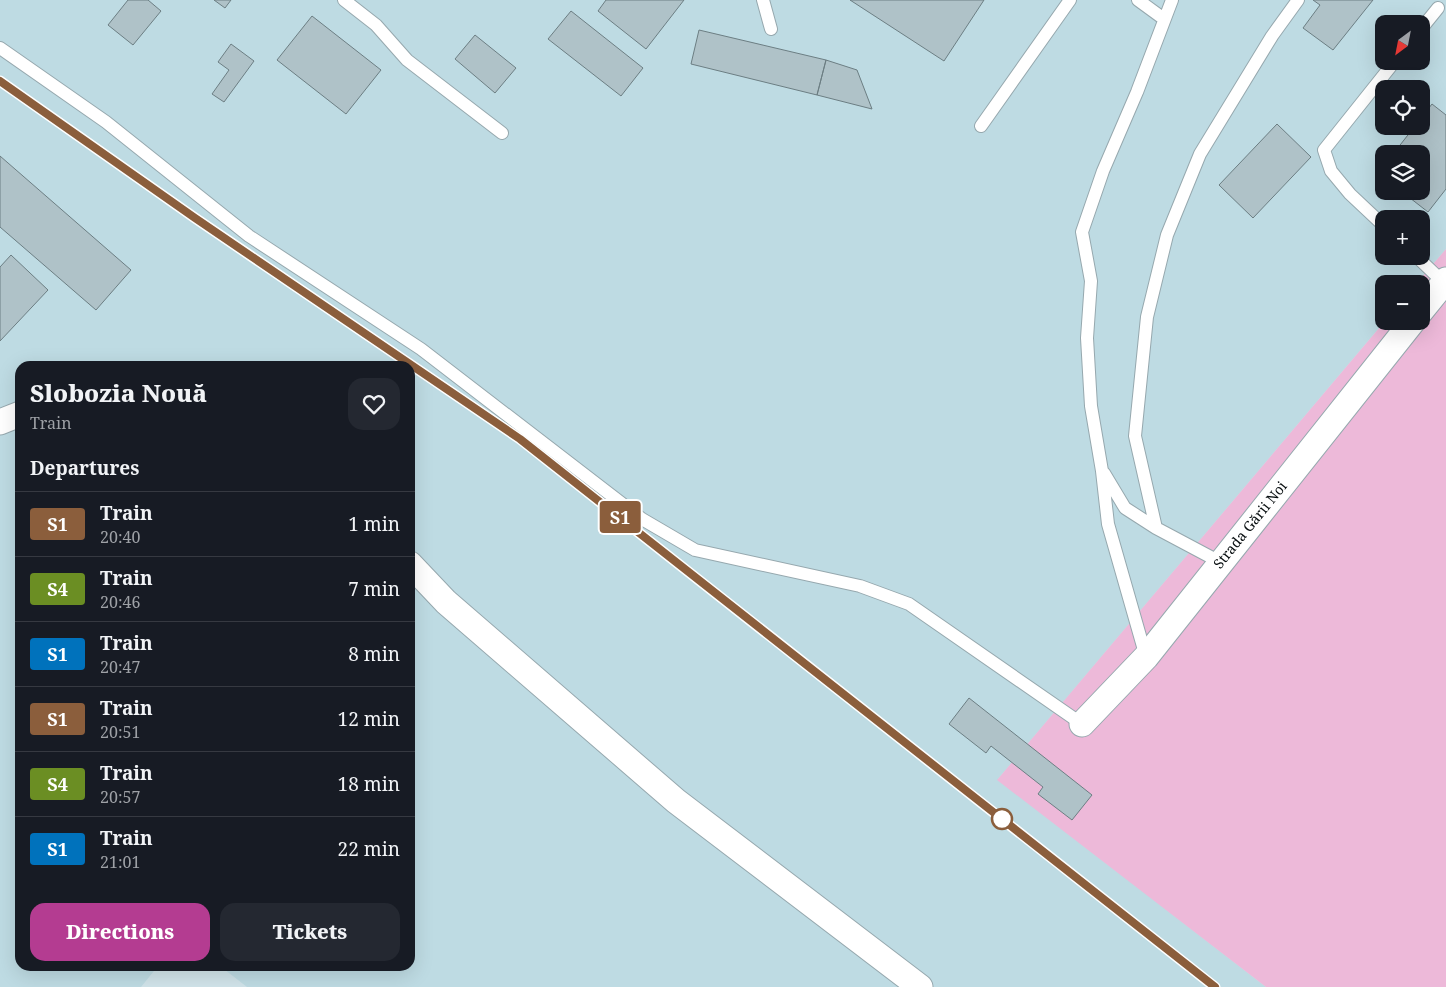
<!DOCTYPE html>
<meta charset="utf-8">
<style>
:root{--surface:#171b24;--page:#242831;--text:#f1f3f6;--muted:#9ea1a6;--line:#363941;--accent:#b43c91}
body{margin:0;font-family:"Noto Serif",serif;background:var(--page);color:var(--text);height:100vh;display:flex;flex-direction:column;font-size:19px;white-space:nowrap}
*{box-sizing:border-box;margin:0}
p{font-size:16px;color:var(--muted)}
.icon{flex:none;width:28px;height:28px;fill:none;stroke:currentColor;stroke-width:2;stroke-linecap:round;stroke-linejoin:round}
.map{position:relative;flex:1;overflow:hidden}
.panel{position:absolute;left:15px;top:361px;width:400px;height:610px;display:flex;flex-direction:column;background:var(--surface);border-radius:15px;box-shadow:0 5px 20px #0002}
.panel>*{flex:none}
.badge{padding:0 10px;border-radius:4px;font-size:18px;line-height:32px}
.needle{width:32px;rotate:212deg}
.buttons{position:absolute;left:1375px;top:15px;display:grid;gap:10px}
.buttons a{display:grid;place-items:center;width:55px;height:55px;border-radius:10px;background:var(--surface);box-shadow:0 5px 20px #0002;font-size:25px}
.map>.badge{position:absolute;translate:-50% -50%;box-shadow:0 0 0 2px #fff}
h2{padding:0 15px;font-size:19px;line-height:45px}
.round{display:grid;place-items:center;flex:none;width:52px;height:52px;border-radius:15px;background:var(--page)}
.headline{display:flex;align-items:center;justify-content:space-between;height:85px;padding:0 15px}
h1{font-size:24px;font-weight:800;line-height:38px}
.cta{display:flex;gap:10px;margin-top:auto;padding:10px 15px}
.cta a{flex:1;height:58px;border-radius:15px;background:var(--accent);color:#fff;font-size:20px;font-weight:800;line-height:58px;text-align:center}
.cta a+a{background:var(--page);color:var(--text)}
ul{padding:0;list-style:none}
li{display:flex;align-items:center;gap:15px;height:65px;padding:0 15px;border-top:1px solid var(--line)}
li div{flex:1}
li b{display:block;font-size:19px}
li em{font-style:normal}
li .badge{min-width:55px;font-weight:700;text-align:center}
.map>svg:first-child{display:block}
</style>
<div class="map">
<svg width="1446" height="987" viewBox="0 0 1446 987">
<rect width="100%" height="100%" fill="#d1e4ea"/>
<path fill="#bedbe3" fill-rule="evenodd" d="M0,0H1446V249L1416,284H1384L1385,321L998,779L1266,987H247L220,966H410V366H20V966H158L141,987H0ZM1384,24H1421V61H1384ZM1384,89H1421V126H1384ZM1384,154H1421V191H1384ZM1384,219H1421V256H1384Z"/>
<path fill="#edb9d9" d="M1446,249V987H1266L997,780L1385,321H1421V284H1416Z"/>
<path fill="#afc2c8" stroke="#6c7e83" d="M128,0H148L161,11L133,45L108,25Z
M214,0H231L225,8Z
M606,0H684L646,49L598,11Z
M850,0H984L944,61Z
M1313,0H1373L1333,50L1303,28L1320,5Z
M571,11L643,68L621,96L548,39Z
M312,16L381,70L346,114L277,60Z
M699,30L826,60L817,95L691,64Z
M475,35L516,68L495,93L455,59Z
M231,44L254,61L224,102L212,94L229,70L218,62Z
M826,60L857,70L872,109L817,95Z
M1432,104L1446,115V189L1428,212L1401,191H1421V154H1393L1415,126H1421V118Z
M1277,124L1311,157L1253,218L1219,185Z
M0,156L131,270L96,310L0,227Z
M11,255L48,290L0,341V267Z
M969,698L1092,795L1072,820L1038,794L1043,787L991,746L986,753L949,724Z"/>
<g fill="none" stroke-linecap="round" stroke-linejoin="round">
<g stroke="#96a8ae" stroke-width="14">
<path id="service" d="M344,0L376,25L407,60L502,133
M763,0L771,29
M1138,0L1164,19
M1421,29L1438,8
M0,48L106,122L249,236L421,349L642,519L695,550L860,586L909,604L1082,724
M981,126L1070,0
M1384,226L1350,194L1331,171L1324,150L1395,61
M1416,256L1444,283
M1104,473L1125,508L1156,528L1220,562
M1156,528L1135,436L1147,317L1167,235L1200,154L1272,36L1298,0
M1146,657L1108,524L1102,471L1091,406L1087,338L1091,281L1082,232L1103,171L1137,92L1172,0"/>
</g>
<g stroke="#96a8ae" stroke-width="27">
<path id="minor" d="M1421,311L1446,280
M0,422L20,414
M410,564L446,602L676,801L920,987
M1082,724L1146,657L1413,321"/>
</g>
<use href="#service" stroke="#fff" stroke-width="12"/>
<use href="#minor" stroke="#fff" stroke-width="25"/>
<path stroke="#778488" stroke-width="4" stroke-dasharray="9 9" stroke-linecap="butt" d="M0,81L195,218L520,439L1215,987"/>
</g>
<g fill="none" stroke-linecap="round" stroke-linejoin="round">
<g stroke="#fff" stroke-width="11">
<path id="line" d="M0,81L195,218L520,439L1215,987"/>
</g>
<use href="#line" stroke="#8b5e3c" stroke-width="8"/>
</g>
<circle fill="#fff" stroke="#8b5e3c" stroke-width="2.5" cx="1002" cy="819" r="10"/>
<g text-anchor="middle" stroke-width="4.5" stroke-linejoin="round" paint-order="stroke">
<g font-size="14" fill="#090f11" stroke="#fff">
<text transform="translate(1250 525) rotate(-51)" y="5">Strada Gării Noi</text>
</g>
</g>
</svg>
<div class="buttons">
<a><svg class="needle" viewBox="-14 -14 28 28"><path d="M0-13l5 13h-10z" fill="#e53935"/><path d="M0 13l5-13h-10z" fill="#9ea1a6"/></svg></a>
<a><svg class="icon" aria-label="locate" viewBox="0 0 24 24"><circle cx="12" cy="12" r="6"/><path d="M12 2v4M12 18v4M2 12h4M18 12h4"/></svg></a>
<a><svg class="icon" aria-label="layers" viewBox="0 0 24 24"><path d="M12 4l9 5-9 5-9-5zM3 14l9 5 9-5"/></svg></a>
<a>+</a>
<a>−</a>
</div>
<b class="badge" style="left:620px;top:517px;background:#8b5e3c;color:#fff">S1</b>
<section class="panel">
<div class="headline"><div><h1>Slobozia Nouă</h1><p>Train</p></div><a class="round"><svg class="icon" aria-label="heart" viewBox="0 0 24 24"><path d="M12 20l-8-8c-3-5 5-10 8-4 3-6 11-1 8 4z"/></svg></a></div>
<h2>Departures</h2>
<ul>
<li><span class="badge" style="background:#8b5e3c;color:#fff">S1</span><div><b>Train</b><p>20:40</p></div><em>1 min</em></li>
<li><span class="badge" style="background:#6b8e23;color:#fff">S4</span><div><b>Train</b><p>20:46</p></div><em>7 min</em></li>
<li><span class="badge" style="background:#0072bc;color:#fff">S1</span><div><b>Train</b><p>20:47</p></div><em>8 min</em></li>
<li><span class="badge" style="background:#8b5e3c;color:#fff">S1</span><div><b>Train</b><p>20:51</p></div><em>12 min</em></li>
<li><span class="badge" style="background:#6b8e23;color:#fff">S4</span><div><b>Train</b><p>20:57</p></div><em>18 min</em></li>
<li><span class="badge" style="background:#0072bc;color:#fff">S1</span><div><b>Train</b><p>21:01</p></div><em>22 min</em></li>
</ul>
<div class="cta"><a>Directions</a><a>Tickets</a></div>
</section>
</div>
